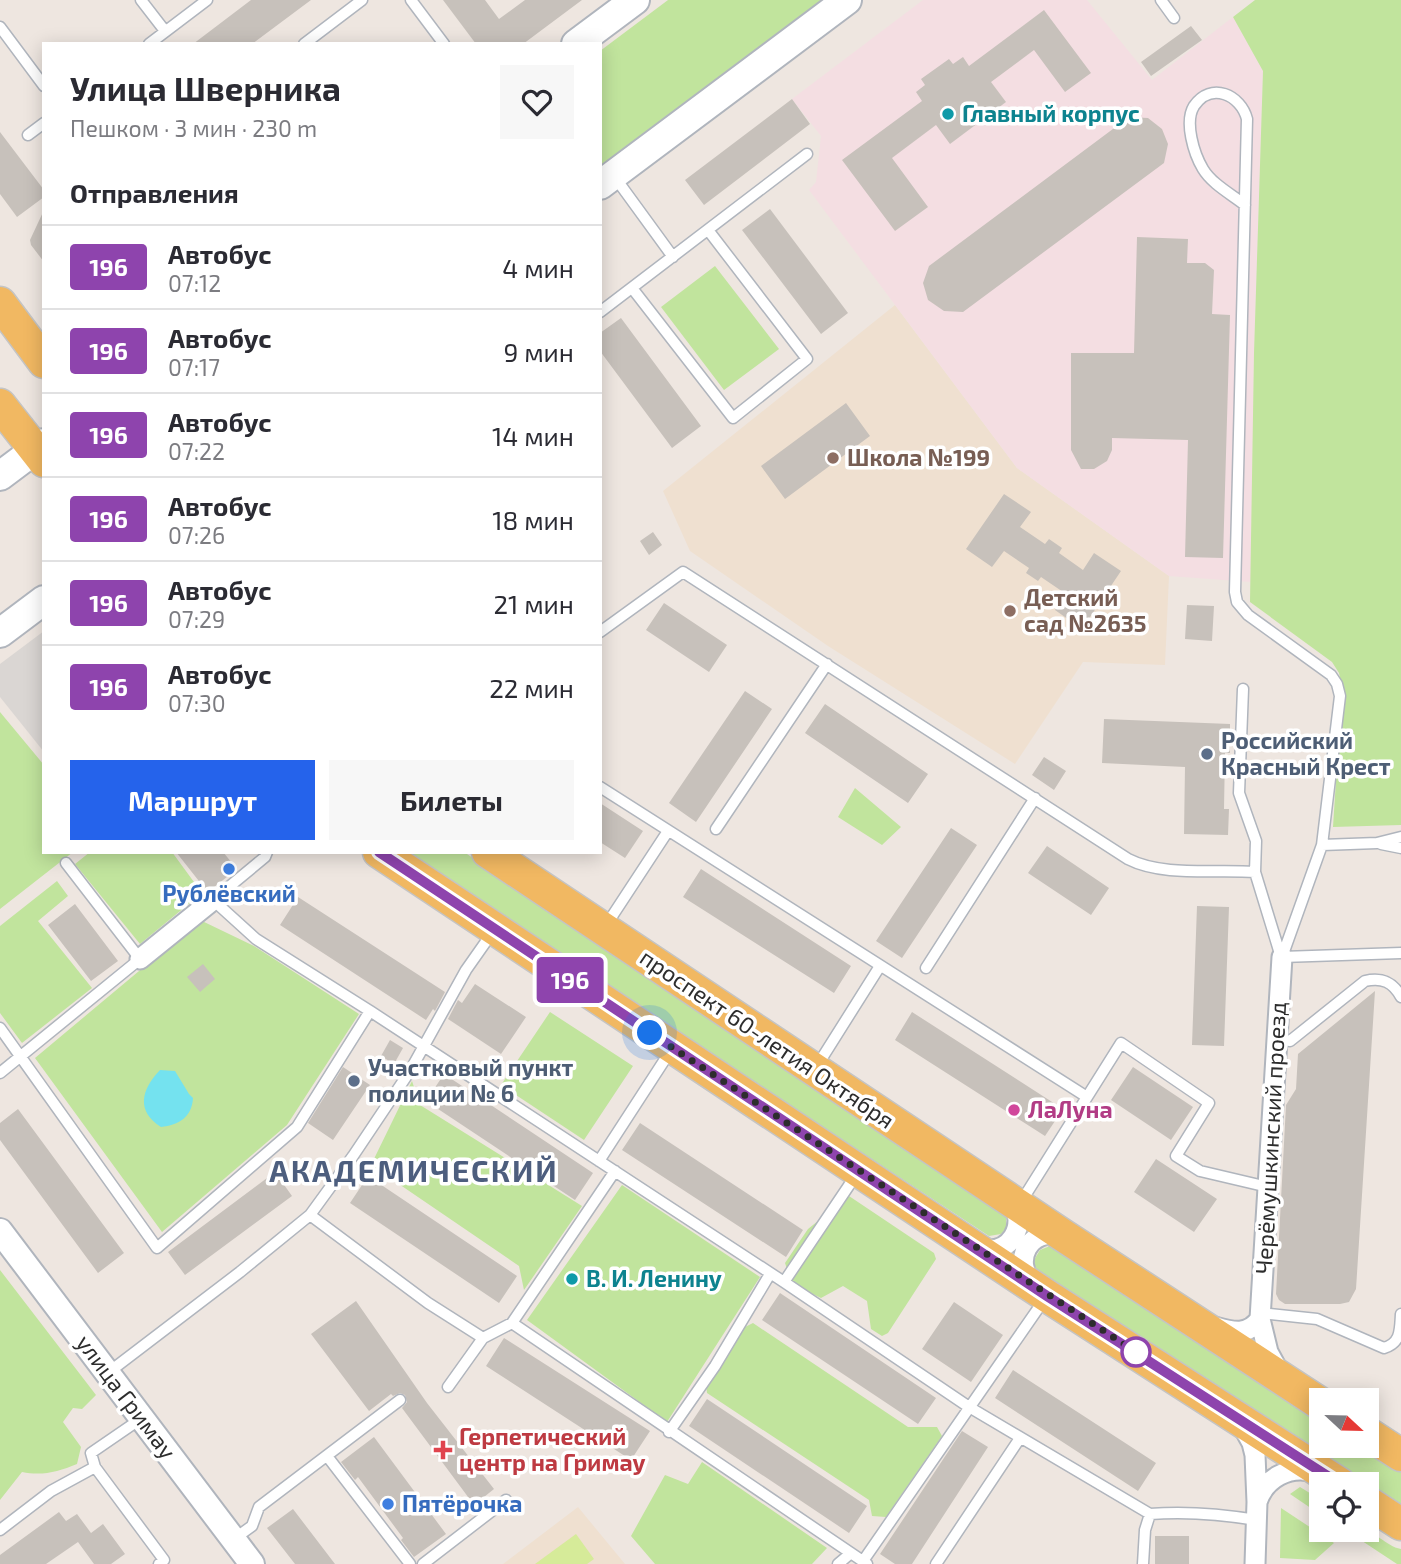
<!DOCTYPE html>
<html lang="ru">
<meta charset="utf-8">
<style>
:root{--surface:#fff;--page:#f7f7f7;--text:#2b2b33;--muted:#7c7c81;--line:#e1e1e2;--accent:#2563eb}
body{margin:0;font-family:"Exo 2",sans-serif;background:var(--page);color:var(--text);height:100vh;display:flex;flex-direction:column;font-size:26px;white-space:nowrap}
*{box-sizing:border-box;margin:0}
p{font-size:23px;color:var(--muted)}
.icon{flex:none;width:38px;height:38px;fill:none;stroke:currentColor;stroke-width:2;stroke-linecap:round;stroke-linejoin:round}
.map{position:relative;flex:1;overflow:hidden}
.drawer{position:absolute;left:42px;top:42px;width:560px;height:812px;display:flex;flex-direction:column;background:var(--surface);border-radius:0px;box-shadow:0 4px 18px #0003}
.drawer>*{flex:none}
.badge{padding:0 14px;border-radius:5px;font-size:24px;line-height:46px}
.needle{width:46px;rotate:112deg}
.buttons{position:absolute;left:1309px;top:1388px;display:grid;gap:14px}
.buttons a{display:grid;place-items:center;width:70px;height:70px;border-radius:0px;background:var(--surface);box-shadow:0 4px 18px #0003;font-size:35px}
.you{position:absolute;width:35px;height:35px;margin:-18px;border:5px solid #fff;border-radius:50%;background:#1a73e8;box-shadow:0 0 0 10px #1a73e833}
.map>.badge{position:absolute;translate:-50% -50%;box-shadow:0 0 0 4px #fff}
h2{padding:0 28px;font-size:26px;line-height:63px}
.round{display:grid;place-items:center;flex:none;width:74px;height:74px;border-radius:0px;background:var(--page)}
.headline{display:flex;align-items:center;justify-content:space-between;height:119px;padding:0 28px}
h1{font-size:33px;font-weight:700;line-height:52px}
.cta{display:flex;gap:14px;margin-top:auto;padding:14px 28px}
.cta a{flex:1;height:80px;border-radius:0px;background:var(--accent);color:#fff;font-size:28px;font-weight:700;line-height:80px;text-align:center}
.cta a+a{background:var(--page);color:var(--text)}
ul{padding:0;list-style:none}
li{display:flex;align-items:center;gap:21px;height:84px;padding:0 28px;border-top:2px solid var(--line)}
li div{flex:1}
li b{display:block;font-size:26px}
li em{font-style:normal}
li .badge{min-width:77px;font-weight:700;text-align:center}
.map>svg:first-child{display:block}
</style>
<div class="map">
<svg width="1401" height="1564" viewBox="0 0 1401 1564">
<rect width="100%" height="100%" fill="#eee6e0"/>
<path fill="#efe0d0" d="M895,305L1017,468L1169,576L1165,665L1083,662L1015,764L828,646L690,551L663,491Z
M578,1507L625,1564H503Z"/>
<path fill="#f4dee2" d="M923,0H1087L1152,80L1233,17L1263,71L1254,353L1251,582L1169,576L1017,468L809,190L816,182L821,136L792,99Z"/>
<path fill="#c1e49d" d="M668,0H827L600,170V51Z
M1255,0H1401V825L1333,827L1342,688L1339,673L1332,662L1250,602L1254,353L1263,71L1233,17Z
M715,266L779,349L724,390L661,307Z
M0,712L44,765V852H73L0,909Z
M855,788L901,827L882,845L838,817Z
M90,852H172L202,893L140,944L75,864Z
M404,852H464L964,1185L1006,1216V1228L1001,1234L989,1236Z
M57,881L68,896L38,921L92,988L22,1043L0,1013V926Z
M200,920L254,946L359,1014L287,1125L162,1232L35,1058Z
M550,1012L633,1066L584,1140L501,1085Z
M412,1081L420,1105L582,1206L524,1290L519,1266L371,1165Z
M622,1185L760,1277L667,1422L527,1320Z
M849,1196L934,1253L936,1259L888,1333L882,1336L871,1329L867,1301L843,1286L821,1298L792,1284L785,1263L808,1229Z
M1050,1246L1057,1248L1321,1418V1446H1363L1401,1470V1508L1367,1486V1484H1363L1040,1276L1036,1271L1034,1260L1040,1250Z
M0,1270L96,1395L82,1409L73,1408L63,1422L81,1447L77,1464C58,1472 42,1476 22,1472L0,1500Z
M753,1323L908,1427H937L942,1436L886,1517L872,1516L869,1500L707,1393L706,1385L743,1328Z
M702,1462L827,1548L812,1564H655L631,1536L665,1475L688,1484Z
M1300,1487L1321,1500V1515L1290,1494Z
M1281,1508L1334,1543L1315,1560L1280,1558Z
M1358,1530C1375,1529 1385,1546 1401,1549V1564H1397L1353,1535Z"/>
<path fill="#d6eb99" d="M576,1534L594,1559L587,1564H535Z"/>
<path fill="#dad6d3" d="M44,631V752L0,697V664Z"/>
<path fill="#74e2ef" d="M160,1070L175,1071L189,1094L193,1098C192,1117 179,1125 161,1127C136,1111 141,1090 160,1070Z"/>
<path fill="#c7c1bb" d="M251,0H311L252,44H193Z
M443,0H485L499,19L525,0H582L523,44H476Z
M1044,10L1091,73L1065,92L1034,50L991,82L1006,102L950,144L936,125L892,158L928,207L895,231L842,160L922,101L916,92L925,85L921,79L949,59L953,64L963,57L969,66Z
M1191,26L1202,40L1151,76L1141,62Z
M792,99L810,124L704,205L685,180Z
M1129,117L1148,118L1162,129L1168,144L1164,163L963,312L944,311L928,300L923,283L929,266Z
M0,132L44,190V197L17,217L0,194Z
M770,209L848,313L821,334L742,230Z
M44,210V262L31,245L30,240Z
M1137,237L1188,239L1187,263H1205L1214,270L1212,314L1230,315L1223,558L1185,557L1188,440L1112,438V450L1107,461L1094,469H1081L1071,450V353H1134Z
M621,318L701,426L672,448L600,351V333Z
M846,403L870,436L785,499L761,466Z
M1004,494L1031,512L1020,527L1045,544L1049,539L1062,548L1059,553L1083,570L1094,553L1121,571L1082,629L1055,610L1066,594L1041,577L1038,581L1026,573L1029,568L1004,551L992,567L966,549Z
M653,532L662,545L649,555L640,541Z
M664,603L727,645L709,672L646,630Z
M1187,605L1214,606L1212,641L1185,639Z
M745,691L772,709L696,822L669,803Z
M825,704L928,774L908,803L805,733Z
M1104,719L1230,724V753H1225L1224,809H1229L1228,835L1184,834L1185,767L1102,763Z
M1044,757L1066,771L1054,790L1032,775Z
M600,803L643,831L625,858L600,842Z
M951,828L977,845L902,958L876,941Z
M1047,846L1109,888L1091,915L1028,873Z
M176,852H223L237,869L213,888L206,890Z
M701,869L851,966L834,993L683,897Z
M298,897L445,992L435,1011L433,1009L426,1020L280,925Z
M75,904L118,961L91,981L48,925Z
M1197,906L1229,907L1224,1046L1192,1045Z
M203,964L215,979L200,992L187,977Z
M475,984L526,1017L501,1054L448,1019L458,1000L462,1003Z
M1375,991L1356,1289L1349,1302L1340,1304H1285L1279,1300L1276,1294L1286,1105L1296,1089L1298,1054Z
M912,1012L1063,1109L1045,1136L895,1040Z
M390,1040L403,1048L394,1064L381,1056Z
M343,1067L370,1085L333,1140L308,1123Z
M1133,1067L1193,1107L1171,1140L1111,1100Z
M444,1074L593,1173L575,1200L426,1101Z
M18,1109L124,1253L98,1273L0,1140V1123Z
M640,1123L803,1230L786,1257L622,1150Z
M1156,1159L1217,1199L1194,1232L1134,1192Z
M275,1172L292,1196L185,1275L168,1252Z
M368,1176L517,1276L499,1303L350,1203Z
M780,1293L936,1398L918,1424L762,1320Z
M356,1301L427,1403L494,1489L474,1505L402,1408L407,1402L405,1395L400,1393L393,1396L391,1394L369,1411L311,1334Z
M954,1302L1003,1335L971,1382L922,1349Z
M504,1338L650,1431L631,1460L486,1366Z
M1013,1370L1156,1463L1138,1491L995,1398Z
M707,1399L867,1506L849,1533L689,1426Z
M962,1431L988,1447L912,1564H895L880,1554Z
M374,1437L446,1534L414,1557L401,1540L403,1538L358,1477L355,1480L341,1462Z
M293,1509L335,1564H295L267,1528Z
M59,1512L66,1521L77,1514L91,1533L103,1524L125,1554L111,1564H94L78,1542L46,1564H0V1555Z
M1155,1536H1189V1564H1155Z"/>
<g fill="none" stroke-linecap="round" stroke-linejoin="round">
<g stroke="#b0b5bd" stroke-width="13">
<path id="service" d="M141,0L165,31
M411,0L444,44
M1161,0L1174,18
M0,27L44,86
M149,44L207,0
M304,44L362,0
M28,135L44,123
M614,176L673,257
M1245,205C1231,194 1212,184 1203,169C1194,154 1184,122 1194,106C1211,81 1241,95 1247,119L1235,592L1237,602L1248,615L1331,675L1337,684L1340,696L1322,845L1282,957
M632,288L733,418L807,359L708,230
M600,312L807,154
M600,632L683,572L1128,859C1163,877 1215,869 1255,872L1281,957
M1243,689L1239,793L1256,841L1255,872
M600,787L1087,1097
M716,829L827,664
M1381,844L1401,848
M1322,845L1377,843L1401,837
M605,927L668,831
M1282,957L1401,953
M926,968L1035,798
M370,1011L784,1282L969,1407L1150,1514C1186,1511 1221,1514 1257,1520
M0,1028L157,1248L297,1127L370,1011L256,939L213,900L265,857L267,852
M1277,1039L1290,1041L1365,981C1382,977 1393,982 1401,997
M817,1066L880,966
M0,1073L140,959L66,863
M599,1161L671,1050
M615,1171L512,1323L867,1564
M1021,1202L1121,1043L1209,1103L1176,1156L1200,1171L1268,1187
M310,1215L428,1303L483,1338L512,1323
M784,1282L856,1175
M1260,1313L1317,1319L1384,1348C1401,1343 1400,1330 1401,1314
M109,1372L240,1272L310,1215L353,1156L410,1071L466,970L492,933
M448,1387L483,1338
M142,1418L91,1453L95,1467L164,1560L159,1564
M669,1432L715,1366L770,1274
M327,1456L410,1564
M0,1530L51,1491L95,1467
M234,1539L252,1526L259,1507L400,1400
M863,1561L1044,1300
M423,1564L506,1500
M838,1564L851,1553
M936,1564L1020,1438
M1143,1564L1145,1530L1150,1514"/>
</g>
<g stroke="#b0b5bd" stroke-width="23">
<path id="minor" d="M140,959L213,900
M980,1249C1010,1256 1028,1226 1012,1201
M1032,1283C1012,1261 1029,1228 1060,1235
M1215,1327C1233,1332 1248,1336 1260,1319
M1279,1372L1268,1352L1260,1319L1282,957
M1242,1425L1252,1443L1255,1455L1257,1502L1255,1564
M1257,1502C1265,1478 1289,1465 1314,1472"/>
</g>
<g stroke="#b0b5bd" stroke-width="28">
<path id="tertiary" d="M0,1231L252,1564"/>
</g>
<g stroke="#b0b5bd" stroke-width="32">
<path id="secondary" d="M576,44L635,0
M600,185L847,0
M0,476L44,443
M0,633L44,600"/>
</g>
<g stroke="#c4c4c4" stroke-width="35">
<path id="primary" d="M0,303L44,362
M0,405L44,461
M379,852L1047,1296L1340,1484
M488,852L1064,1236L1321,1404
M1367,1433L1401,1455
M1367,1502L1401,1524"/>
</g>
<use href="#service" stroke="#fff" stroke-width="10"/>
<use href="#minor" stroke="#fff" stroke-width="19"/>
<use href="#tertiary" stroke="#fff" stroke-width="24"/>
<use href="#secondary" stroke="#fff" stroke-width="28"/>
<use href="#primary" stroke="#f1b862" stroke-width="32"/>
</g>
<g fill="none" stroke-linecap="round" stroke-linejoin="round">
<g stroke="#fff" stroke-width="16">
<path id="line" d="M379,852L1047,1296L1340,1484"/>
</g>
<use href="#line" stroke="#8e44ad" stroke-width="10"/>
<path stroke="#2d2d2d" stroke-width="7" stroke-dasharray="0 12.6" d="M650,1033L1139,1354L1136,1352"/>
</g>
<g fill="#0f9aa8" stroke="#fff" stroke-width="2.5">
<circle cx="948" cy="114" r="7"/>
<circle cx="572" cy="1279" r="7"/>
</g>
<g fill="#8d6e63" stroke="#fff" stroke-width="2.5">
<circle cx="833" cy="458" r="7"/>
<circle cx="1010" cy="611" r="7"/>
</g>
<g fill="#5c6f8a" stroke="#fff" stroke-width="2.5">
<circle cx="1207" cy="754" r="7"/>
<circle cx="354" cy="1081" r="7"/>
</g>
<g fill="#3f7fe0" stroke="#fff" stroke-width="2.5">
<circle cx="229" cy="869" r="7"/>
<circle cx="388" cy="1504" r="7"/>
</g>
<circle fill="#d1479c" stroke="#fff" stroke-width="2.5" cx="1014" cy="1110" r="7"/>
<circle fill="#fff" stroke="#8e44ad" stroke-width="3.5" cx="1136" cy="1352" r="14"/>
<path fill="#e0444e" stroke="#fff" stroke-width="2.5" d="M439.5 1439.5h7v7h7v7h-7v7h-7v-7h-7v-7h7z"/>
<g text-anchor="middle" stroke-width="7" stroke-linejoin="round" paint-order="stroke">
<g font-size="23" font-weight="bold" fill="#0d838f" stroke="#fff" text-anchor="start">
<text x="962" y="122">Главный корпус</text>
<text x="586" y="1287">В. И. Ленину</text>
</g>
<g font-size="23" font-weight="bold" fill="#785e54" stroke="#fff" text-anchor="start">
<text x="847" y="466">Школа №199</text>
<text x="1024" y="606">Детский<tspan x="1024" dy="26">сад №2635</tspan></text>
</g>
<g font-size="23" font-weight="bold" fill="#4e5e75" stroke="#fff" text-anchor="start">
<text x="1221" y="749">Российский<tspan x="1221" dy="26">Красный Крест</tspan></text>
<text x="368" y="1076">Участковый пункт<tspan x="368" dy="26">полиции № 6</tspan></text>
</g>
<g font-size="23" font-weight="bold" fill="#366cbe" stroke="#fff">
<text x="229" y="902">Рублёвский</text>
<text x="402" y="1512" text-anchor="start">Пятёрочка</text>
</g>
<g font-size="23" fill="#2d2d2d" stroke="#fff">
<text transform="translate(767 1039) rotate(34)" y="8">проспект 60-летия Октября</text>
<text transform="translate(1271 1138) rotate(-87)" y="8">Черёмушкинский проезд</text>
<text transform="translate(126 1397) rotate(53)" y="8">улица Гримау</text>
</g>
<g font-size="23" font-weight="bold" fill="#b23c85" stroke="#fff" text-anchor="start">
<text x="1028" y="1118">ЛаЛуна</text>
</g>
<g font-size="23" font-weight="bold" fill="#be3a42" stroke="#fff" text-anchor="start">
<text x="459" y="1445">Герпетический<tspan x="459" dy="26">центр на Гримау</tspan></text>
</g>
<g font-size="30" font-weight="bold" letter-spacing="2" fill="#4d5e7e" stroke="#fff">
<text x="414" y="1182">АКАДЕМИЧЕСКИЙ</text>
</g>
</g>
</svg>
<div class="buttons">
<a><svg class="needle" viewBox="-14 -14 28 28"><path d="M0-13l5 13h-10z" fill="#e53935"/><path d="M0 13l5-13h-10z" fill="#7c7c81"/></svg></a>
<a><svg class="icon" aria-label="locate" viewBox="0 0 24 24"><circle cx="12" cy="12" r="6"/><path d="M12 2v4M12 18v4M2 12h4M18 12h4"/></svg></a>
</div>
<div class="you" style="left:650px;top:1033px"></div>
<b class="badge" style="left:570px;top:980px;background:#8e44ad;color:#fff">196</b>
<section class="drawer">
<div class="headline"><div><h1>Улица Шверника</h1><p>Пешком · 3 мин · 230 m</p></div><a class="round"><svg class="icon" aria-label="heart" viewBox="0 0 24 24"><path d="M12 20l-8-8c-3-5 5-10 8-4 3-6 11-1 8 4z"/></svg></a></div>
<h2>Отправления</h2>
<ul>
<li><span class="badge" style="background:#8e44ad;color:#fff">196</span><div><b>Автобус</b><p>07:12</p></div><em>4 мин</em></li>
<li><span class="badge" style="background:#8e44ad;color:#fff">196</span><div><b>Автобус</b><p>07:17</p></div><em>9 мин</em></li>
<li><span class="badge" style="background:#8e44ad;color:#fff">196</span><div><b>Автобус</b><p>07:22</p></div><em>14 мин</em></li>
<li><span class="badge" style="background:#8e44ad;color:#fff">196</span><div><b>Автобус</b><p>07:26</p></div><em>18 мин</em></li>
<li><span class="badge" style="background:#8e44ad;color:#fff">196</span><div><b>Автобус</b><p>07:29</p></div><em>21 мин</em></li>
<li><span class="badge" style="background:#8e44ad;color:#fff">196</span><div><b>Автобус</b><p>07:30</p></div><em>22 мин</em></li>
</ul>
<div class="cta"><a>Маршрут</a><a>Билеты</a></div>
</section>
</div>
